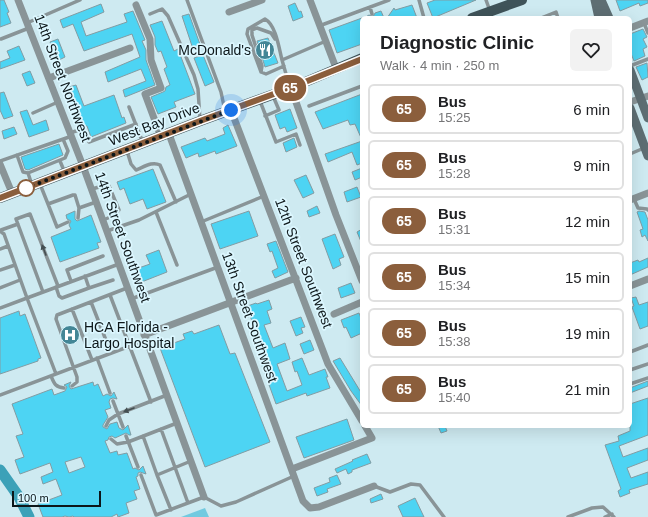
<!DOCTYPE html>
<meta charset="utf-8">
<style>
:root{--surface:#fff;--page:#f2f2f2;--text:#202124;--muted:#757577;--line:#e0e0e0}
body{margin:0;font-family:Arial,sans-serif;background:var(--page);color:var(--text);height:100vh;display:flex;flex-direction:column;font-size:15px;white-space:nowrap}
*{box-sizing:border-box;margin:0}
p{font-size:13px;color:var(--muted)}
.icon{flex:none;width:22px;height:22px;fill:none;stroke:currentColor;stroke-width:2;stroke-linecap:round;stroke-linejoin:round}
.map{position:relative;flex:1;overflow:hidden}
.panel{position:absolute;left:360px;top:16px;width:272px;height:412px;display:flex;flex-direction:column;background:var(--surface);border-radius:6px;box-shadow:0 4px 16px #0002}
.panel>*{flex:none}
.badge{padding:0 8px;border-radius:13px;font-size:14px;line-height:26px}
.scale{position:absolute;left:12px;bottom:10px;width:89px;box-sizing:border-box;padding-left:4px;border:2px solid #0c1619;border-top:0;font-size:11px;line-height:14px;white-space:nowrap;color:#0c1619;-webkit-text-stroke:3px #dcf7ff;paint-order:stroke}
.you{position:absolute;width:20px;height:20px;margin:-10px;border:3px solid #fff;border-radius:50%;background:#1a73e8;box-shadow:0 0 0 6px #1a73e833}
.map>.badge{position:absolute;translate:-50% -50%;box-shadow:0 0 0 2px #fff}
.round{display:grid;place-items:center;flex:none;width:42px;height:42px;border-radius:6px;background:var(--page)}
.head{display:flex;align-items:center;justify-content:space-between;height:68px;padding:0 20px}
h1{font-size:19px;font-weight:700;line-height:30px}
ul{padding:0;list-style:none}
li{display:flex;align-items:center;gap:12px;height:50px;margin:0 8px 6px;padding:0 12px;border:2px solid var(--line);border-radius:6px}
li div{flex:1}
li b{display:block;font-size:15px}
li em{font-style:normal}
li .badge{min-width:44px;font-weight:700;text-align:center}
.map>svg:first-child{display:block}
</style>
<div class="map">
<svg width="648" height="517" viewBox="0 0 648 517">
<rect width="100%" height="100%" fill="#ceeaf1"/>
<path fill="#72cae0" d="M205,508L209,517H181Z"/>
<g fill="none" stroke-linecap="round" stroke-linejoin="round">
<path stroke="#3ca1b8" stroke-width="11" d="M0,470L19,497L29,517"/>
</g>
<path fill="#4dd4f3" stroke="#829ca3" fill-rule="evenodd" d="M0,0H4L9,12L7,13L11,23L0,27Z
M435,0H476L433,18L427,3Z
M616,0H648V3L640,6L639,3L620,11Z
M295,3L299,12L301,11L303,17L293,21L288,6Z
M101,4L104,12L81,22L86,36L127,22L124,14L133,11L145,40L142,41L146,50V60L155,85L125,97L123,90L146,81L141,69L108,82L105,72L140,57L132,34L84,51L73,24L63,28L60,20Z
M412,5L417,18H387L394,8L395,10Z
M381,11L384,18H364L369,15L373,17L375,13Z
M189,14L201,47L193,49L182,16Z
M362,18V44L337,53L329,30Z
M162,21L174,51L178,49L195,94L174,102L176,107L158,114L151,97L163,92L165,91L166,87L170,85L164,69L167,67L161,51L158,52L155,45V37L150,25Z
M643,29L647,37L643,39L647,47L643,49L645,56L634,61L630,51V34Z
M268,38L278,63L265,67L257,41Z
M58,39L65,57L57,61L50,42Z
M19,46L25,60L0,69V62L10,58L7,51Z
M203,55L214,82L205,86L194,58Z
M647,63L648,77L642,80L636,67Z
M30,71L35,83L27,86L22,74Z
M76,85L84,106L114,95L122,118L124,117L126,123L91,137L87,126H81L69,87Z
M4,92L13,116L4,119L0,110V93Z
M362,94V140L355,124L350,125L348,120L323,129L315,112Z
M290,109L297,128L287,132L285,127L280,129L275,115Z
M27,110L33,125L46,120L49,130L29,137L20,112Z
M228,125L237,146L216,154L215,151L199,157L198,153L186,158L181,147L205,138L207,141L225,134L223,128Z
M14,127L17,134L4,139L2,131Z
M294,138L297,147L286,152L283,143Z
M362,141V163L357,165L352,152L328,162L325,154Z
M59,144L63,155L28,170L25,169L21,157Z
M362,168V177L355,180L352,172Z
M153,169L166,202L147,209L143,199L130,204L124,188L120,190L117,182Z
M306,175L314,193L303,198L294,180Z
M357,187L361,197L347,202L344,192Z
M317,206L320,213L309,217L307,211Z
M75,211V219L77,221L91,215L101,242L97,243L99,248L60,262L51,237L71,229L69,225L71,221L67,219L66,215Z
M249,211L258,236L220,249L211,224Z
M639,211L645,212L648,220V241L645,235L642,237L640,230L643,229L637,212Z
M362,229V244L357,232Z
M335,234L344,257L339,259L341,265L333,269L322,239Z
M276,241L288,272L275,278L272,271L278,268L272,251L270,252L267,244Z
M159,250L167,272L139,283L133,270L150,264L146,255Z
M648,258V267L630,275V263L638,260L639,262Z
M351,283L355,293L341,298L338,288Z
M636,297L639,305L648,302V326L640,329L632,307L634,306L631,298Z
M269,300L272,309L267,311L271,323L264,325L273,348L285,343L290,359L277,364L287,391L302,385L297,371L295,372L292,362L302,358L309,375L325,369L328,377H326L330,388L307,396L306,393L276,404L260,360L266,357L250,316L246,318L242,308L256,303L257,304Z
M19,311L20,316L25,314L41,358L38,359V361L0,374V318Z
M359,313L362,321V333L351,338L346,327L344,328L341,320Z
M301,317L305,327L301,328L303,333L296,336L290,321Z
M219,325L230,354L235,353L270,442L205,467L160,348L185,339L183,334L192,331L194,334Z
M310,340L314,350L304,354L300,344Z
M340,358L362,394V406L351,391L333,361Z
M648,381V386L630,393V388Z
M71,382L69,386L71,389L93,382L94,386L98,384L103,396L107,394L111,396L114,392L117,399L113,398L110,399L109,402L111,408L105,410L108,417L103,425V427L107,429L110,424L117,422L119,428L123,430L128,425L131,435H129L126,433L115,438L112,436L109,437L108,440L105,441L110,453L117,451L118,455L127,453L133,469L135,468L139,470L143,466L146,474L140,472L138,473V476L136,477L140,489L134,491L137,499L126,503L129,513L118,517L117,514L111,517H74L73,516L69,517L65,516L62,517H43L38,504L62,495L56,479L43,484L41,477L53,472L50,463L20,474L15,460L24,457L16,436L23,434L12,404L52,389L54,395L65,391L67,387L64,385ZM81,457L85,467L69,473L65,462Z
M648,398V435L619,446L623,457L648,448V460L627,468L631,478L648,472V484L629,490L630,493L620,497L618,491L621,489L605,445L619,441L618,436L630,431V404Z
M347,419L354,440L304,458L296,437Z
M438,426H445L447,431L441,433Z
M367,454L371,463L352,470V472L348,474L346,469L337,473L335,469L353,461L352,460Z
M337,475L341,484L327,489L328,492L317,496L314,488L330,482L329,478Z
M381,494L383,499L371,503L370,499Z
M415,498L424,517H403L398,506Z"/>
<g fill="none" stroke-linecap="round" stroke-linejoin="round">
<path stroke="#899497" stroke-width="3.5" d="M187,0L221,92L225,111
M419,0L424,18
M486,0L490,11
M370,7L372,14
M150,14L162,9L168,16L194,75L198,89L200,120
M541,18L556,12L558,18
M27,23L80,0
M644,23L648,33
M319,26L389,0
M1,39L29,28
M282,60C279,48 276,25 265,19L248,29L247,34L261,72L266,74L284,66
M630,66L648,59
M261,72L262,66L252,35V30L257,28L271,33L275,39
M290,88L282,60L326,41
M260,101L276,142L296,134L300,145
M309,106L362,86
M129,107L143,143
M33,113L58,102
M265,116L279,110L273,96
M70,133L82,129L89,142L136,124
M127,151L131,164L136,170C144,167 152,161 160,165L176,202
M630,154L644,148
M17,155L23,172L28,173L65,158L68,151L63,139
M0,161L72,136
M60,161L65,173
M28,173L32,185
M40,184L48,204L73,195H75L79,208L96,202
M92,189L106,185L109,186L119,210L113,216L103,220
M634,199L638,208L647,209L648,210
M48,204L57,227L68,222
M156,212L177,265
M78,218L79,208
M201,222L264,196
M1,230L18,224
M0,231L4,234L27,298L119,264
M107,231L139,220L191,194
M0,249L8,246
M0,270L15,265
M71,281L67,270L103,256
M56,287L59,296L62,298L89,288L85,276
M0,288L20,280
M89,288L113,280
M43,292L16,219L30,214L58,286
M110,295L151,402
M131,299L218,267
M91,302L111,353
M0,308L27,298L56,374
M72,309L92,360
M630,352L648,345
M97,358L110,393
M630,370L648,364
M51,376C54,383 55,387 64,388
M630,384L648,378
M72,386L77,382V377L56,319L57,315L127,288
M0,395L146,340
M113,401L123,427
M106,426L109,420L118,414L167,395
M161,429L188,503
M126,436L138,467
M143,436L157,475L191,461
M111,439L117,444L128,442L177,423
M141,475L156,515L204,497L221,506L236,502L294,476
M157,475L171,510
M374,486L390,492L411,484L420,485L444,517
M568,517L592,508L603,507L614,517
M605,517L612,514"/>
<path stroke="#899497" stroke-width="7" d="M18,0L83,166L204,497
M310,0L336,68
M136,5L150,39L151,60L161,88L145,94L161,137
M229,12L262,0
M630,28L648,21
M49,78L130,48
M291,88L336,215L362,281
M630,102L648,96
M231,110L328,364L362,421
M169,134L303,501L310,508L319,507L374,486
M0,164L12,193
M630,200L648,193
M630,286L648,279
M334,314L362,302
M144,335L296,278
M292,469L372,438L365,426"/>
<path stroke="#5e6e73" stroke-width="9" d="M595,0L599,18
M601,0L609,18
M630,70L648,118
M630,108L648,156"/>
<path stroke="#3f5359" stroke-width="10" d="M472,18L522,0
M0,198L200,121L291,88L362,58"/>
</g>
<defs><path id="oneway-solid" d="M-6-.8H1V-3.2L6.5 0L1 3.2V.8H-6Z"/></defs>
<g fill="#444f52">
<use href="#oneway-solid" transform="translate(44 250) rotate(-111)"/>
<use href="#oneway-solid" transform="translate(129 410) rotate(159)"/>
</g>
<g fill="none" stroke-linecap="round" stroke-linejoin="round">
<g stroke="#fff" stroke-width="9">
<path id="line" d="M0,198L200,121L290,88L362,59"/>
</g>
<use href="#line" stroke="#8b5e3c" stroke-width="6"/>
<path stroke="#0c1619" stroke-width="4" stroke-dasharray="0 7.2" d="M26,188L231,110"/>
</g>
<defs>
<g id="restaurant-disc" transform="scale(1)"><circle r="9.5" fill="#438696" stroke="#dcf7ff"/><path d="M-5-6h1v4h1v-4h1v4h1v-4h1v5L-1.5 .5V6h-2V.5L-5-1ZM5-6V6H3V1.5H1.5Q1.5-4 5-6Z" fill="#fff"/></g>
<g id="hospital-disc" transform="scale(1)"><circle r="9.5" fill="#438696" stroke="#dcf7ff"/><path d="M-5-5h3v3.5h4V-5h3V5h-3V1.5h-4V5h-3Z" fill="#fff"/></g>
</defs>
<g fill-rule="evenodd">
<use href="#restaurant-disc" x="265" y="50"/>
<use href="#hospital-disc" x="70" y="335"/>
</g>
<circle fill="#fff" stroke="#8b5e3c" stroke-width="2" cx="26" cy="188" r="8"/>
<g text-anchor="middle" stroke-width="3.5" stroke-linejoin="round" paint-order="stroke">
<g font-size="14" fill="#0c1619" stroke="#dcf7ff" text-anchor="end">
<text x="251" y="55">McDonald's</text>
<text x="84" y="332" text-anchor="start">HCA Florida -<tspan x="84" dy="16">Largo Hospital</tspan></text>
</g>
<g font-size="14" fill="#0c1619" stroke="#dcf7ff">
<text transform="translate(63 78) rotate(69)" y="5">14th Street Northwest</text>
<text transform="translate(154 124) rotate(-21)" y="5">West Bay Drive</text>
<text transform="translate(123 237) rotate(70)" y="5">14th Street Southwest</text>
<text transform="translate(304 263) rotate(69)" y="5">12th Street Southwest</text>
<text transform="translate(250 317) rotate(70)" y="5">13th Street Southwest</text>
</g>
</g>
</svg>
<div class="scale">100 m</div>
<div class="you" style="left:231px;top:110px"></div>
<b class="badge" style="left:290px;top:88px;background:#8b5e3c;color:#fff">65</b>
<section class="panel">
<div class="head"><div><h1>Diagnostic Clinic</h1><p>Walk · 4 min · 250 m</p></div><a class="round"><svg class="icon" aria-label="heart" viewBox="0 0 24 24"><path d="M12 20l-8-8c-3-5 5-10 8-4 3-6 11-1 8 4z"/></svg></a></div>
<ul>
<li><span class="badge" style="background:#8b5e3c;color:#fff">65</span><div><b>Bus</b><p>15:25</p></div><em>6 min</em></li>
<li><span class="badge" style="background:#8b5e3c;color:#fff">65</span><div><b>Bus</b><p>15:28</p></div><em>9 min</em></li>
<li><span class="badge" style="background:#8b5e3c;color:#fff">65</span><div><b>Bus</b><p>15:31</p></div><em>12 min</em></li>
<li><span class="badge" style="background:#8b5e3c;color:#fff">65</span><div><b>Bus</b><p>15:34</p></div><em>15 min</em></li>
<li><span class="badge" style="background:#8b5e3c;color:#fff">65</span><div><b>Bus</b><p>15:38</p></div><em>19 min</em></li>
<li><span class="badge" style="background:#8b5e3c;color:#fff">65</span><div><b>Bus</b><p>15:40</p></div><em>21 min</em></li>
</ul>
</section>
</div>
